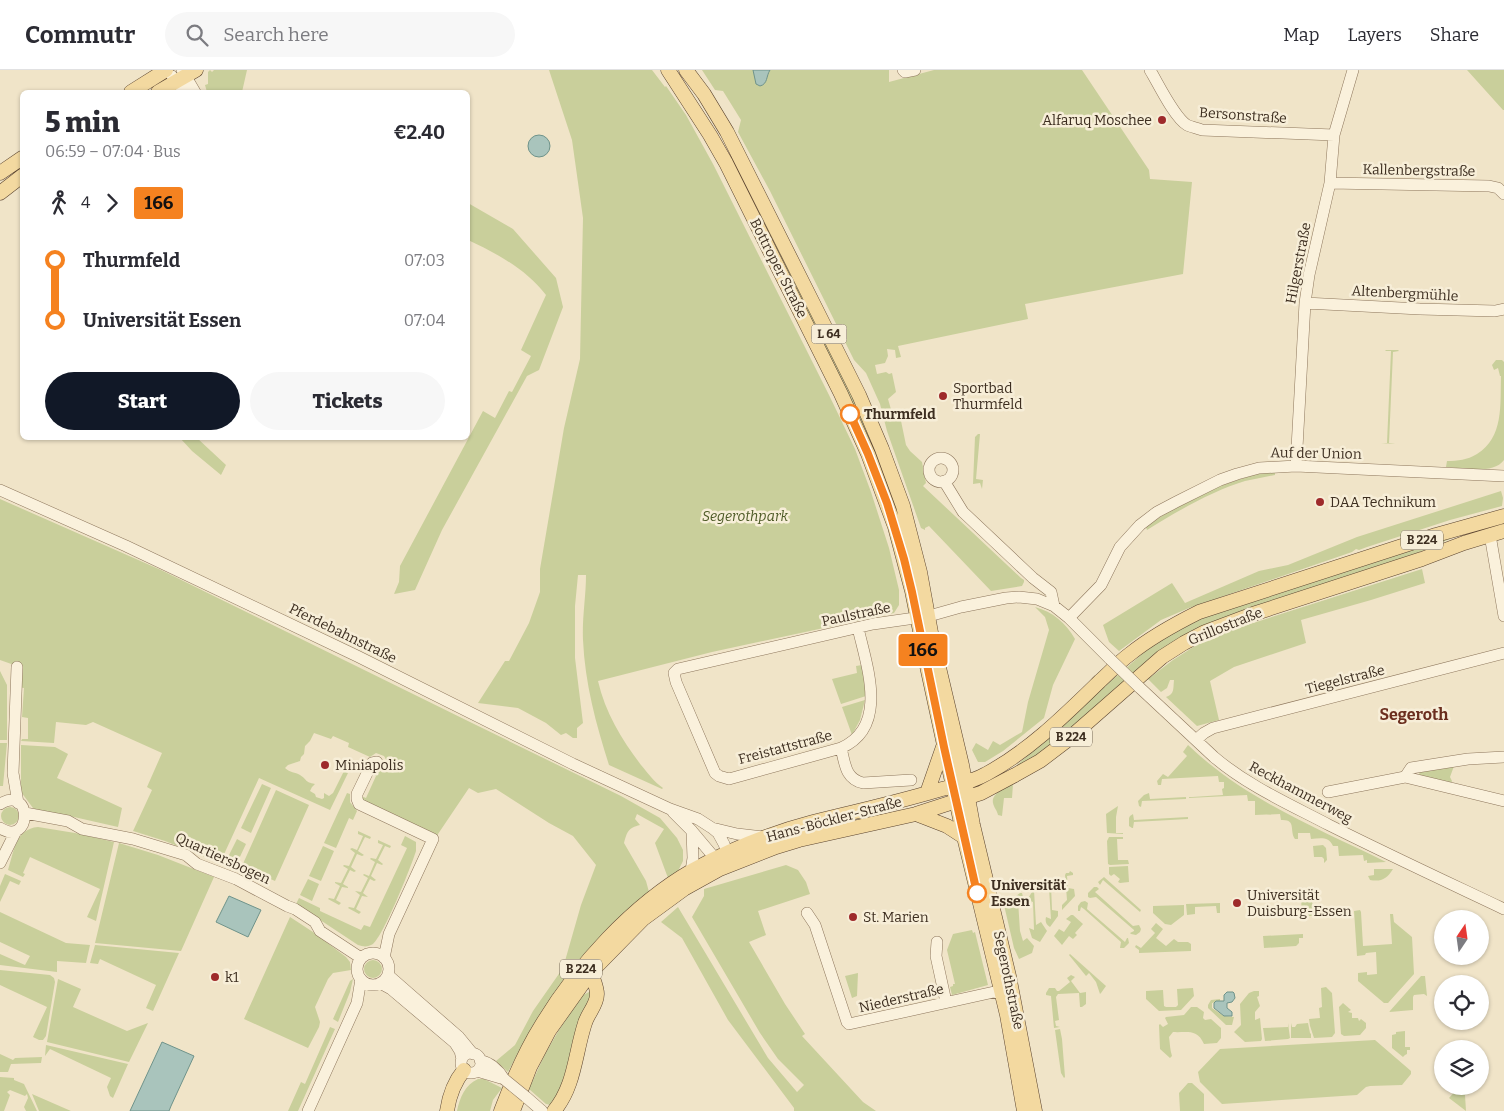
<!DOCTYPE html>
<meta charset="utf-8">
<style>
:root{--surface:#fff;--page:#f7f7f7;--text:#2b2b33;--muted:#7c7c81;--line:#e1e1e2;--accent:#111827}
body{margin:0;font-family:Bitter,serif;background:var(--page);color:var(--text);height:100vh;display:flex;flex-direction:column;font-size:19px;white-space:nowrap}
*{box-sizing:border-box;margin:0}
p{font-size:16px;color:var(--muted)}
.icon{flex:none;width:28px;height:28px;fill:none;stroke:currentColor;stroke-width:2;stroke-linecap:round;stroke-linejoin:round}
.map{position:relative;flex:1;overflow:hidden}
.sheet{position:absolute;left:20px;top:20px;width:450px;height:350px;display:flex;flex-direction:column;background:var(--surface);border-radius:8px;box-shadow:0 1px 4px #0004}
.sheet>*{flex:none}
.badge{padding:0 10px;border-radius:4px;font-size:18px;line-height:32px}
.needle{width:32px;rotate:13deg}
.buttons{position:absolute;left:1434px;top:840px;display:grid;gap:10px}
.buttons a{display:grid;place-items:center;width:55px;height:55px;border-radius:50%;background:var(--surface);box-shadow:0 1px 4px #0004;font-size:25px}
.map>.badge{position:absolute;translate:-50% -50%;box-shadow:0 0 0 2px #fff}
.legs{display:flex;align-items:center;gap:8px;height:55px;padding:0 25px;font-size:16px}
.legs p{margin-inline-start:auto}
.overview{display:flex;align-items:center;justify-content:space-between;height:85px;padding:0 25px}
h1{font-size:28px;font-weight:800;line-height:38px}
.action{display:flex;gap:10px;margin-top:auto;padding:10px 25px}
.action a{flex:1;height:58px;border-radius:30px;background:var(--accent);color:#fff;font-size:20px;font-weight:800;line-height:58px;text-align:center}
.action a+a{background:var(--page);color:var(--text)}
ul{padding:0 25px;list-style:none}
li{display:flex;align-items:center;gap:18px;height:60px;font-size:19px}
li i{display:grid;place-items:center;width:8px;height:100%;margin:0 6px;background:currentColor}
li i::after{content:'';width:12px;height:12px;margin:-6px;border:4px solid;border-radius:50%;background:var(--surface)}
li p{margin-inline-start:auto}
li:first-child i{background:linear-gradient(#0000 50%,currentColor 0)}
li:last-child i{background:linear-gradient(currentColor 50%,#0000 0)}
header{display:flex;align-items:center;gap:30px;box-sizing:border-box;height:70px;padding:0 25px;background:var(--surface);border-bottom:1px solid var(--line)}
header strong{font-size:24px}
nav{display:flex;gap:28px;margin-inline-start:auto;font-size:18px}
.search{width:350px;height:45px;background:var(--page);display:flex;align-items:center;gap:12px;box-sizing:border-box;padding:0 18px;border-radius:28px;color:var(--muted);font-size:19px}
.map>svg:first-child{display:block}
</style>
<header>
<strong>Commutr</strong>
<div class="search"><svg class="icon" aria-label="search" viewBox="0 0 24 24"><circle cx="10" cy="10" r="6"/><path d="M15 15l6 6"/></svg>Search here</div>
<nav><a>Map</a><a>Layers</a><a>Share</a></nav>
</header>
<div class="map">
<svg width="1504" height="1041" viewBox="0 0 1504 1041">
<rect width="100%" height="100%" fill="#f0e4c8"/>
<path fill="#c9cf9b" d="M210,0L212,2L214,0H247L242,22H207L205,15L208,14V2Z
M549,0H652L665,17L666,16L686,45L713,94L829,325L855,379L871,422L889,478L899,520V535L894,543L712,582L598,611C605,642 622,670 641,695C648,703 654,712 663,718L662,719L609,695C596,654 585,614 583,570C582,548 586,526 586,505H578L575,536V588L583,653L577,658V668H573L566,663L561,665L546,653L518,638L478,633L505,591H509L529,553L540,522V499L564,358L580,289L583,148L572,70Z
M702,0H889V12L934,0H1082L1149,100L1150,109L1192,112L1183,204L1025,234L1028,249L898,276L901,287L896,288L895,280L887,279L888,286L885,293L875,295L877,304L886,302L889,304L892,303L896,322L888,329L892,343L900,346L906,375L910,381L922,392L926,413L923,416L1021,508L1024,510V512L1022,516L991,521L929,456L925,458V460L921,458L887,361L880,334L866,303L854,290L770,121L738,62L741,50L723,21L715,20Z
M1467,0H1504V40H1503Z
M739,97L868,357L906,464L911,491L734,99Z
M468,133L513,159L556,208L563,237L539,300L527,306L442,460L415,520L394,524L399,512L400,496L483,341L495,348L509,321L512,322L531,286L521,280L546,225C526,199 496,183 468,170Z
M1386,280H1398L1399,281L1393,282L1389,373L1395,374H1394L1381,373H1387L1391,281H1385Z
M1496,290H1502L1504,292V390C1493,405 1463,398 1446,397L1447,391C1458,391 1467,390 1477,384C1504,367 1500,335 1501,306H1500L1498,298L1494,300L1492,295Z
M978,364H980L976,409L983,410L982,419L980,413L973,414L975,367Z
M180,368H197L226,395L221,405L192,381Z
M1266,402L1275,403V405C1265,407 1255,409 1245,411C1214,420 1174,443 1147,460L1146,457C1182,431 1223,412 1266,402Z
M1501,421L1503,428L1502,436L1450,450L1367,477L1359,480L1356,479L1352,482L1189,538L1161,550L1119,581L1109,572L1103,555L1172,513L1185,533L1259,501L1288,495L1357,467Z
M0,429L161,500L472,653L621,726L660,748L677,768L683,780V791L678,801L668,808L655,773L664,759L637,744L635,749L640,755C628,758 627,762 624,773L646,811L649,822C636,834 621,845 609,858C567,900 535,949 508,1002L496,991L515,975L533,941L563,898L581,835L596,795L573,766L549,753L496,719L478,723L469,718L436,767L362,733L361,726L366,728L376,706L371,703L373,701C383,701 391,696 384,686L376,683L370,687L348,677L349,673L333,666L331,669L314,663L310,671L305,676L304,684L301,687L300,691L288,695L285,698C290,703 295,702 300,705C308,710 304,712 315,714L312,717L310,721L315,724L316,727L322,729L324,728V723L329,726L333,723L344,701L348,703L330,740L259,708L220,793L165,771L133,761L152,720L147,717L162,683L93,652L86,655L56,652L54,673L21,671L22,669H28V648L22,647L24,618L17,617V596L0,590Z
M1449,466L1450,469L1394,493L1218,552L1067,664L1018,699L1016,696L1111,611L1156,572L1213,542Z
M1422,499L1425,513L1371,530L1301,550L1306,573L1234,597L1210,611L1219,650L1197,656L1166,627C1175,624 1173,618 1174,610H1170L1167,618L1161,622L1148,609L1173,590L1198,574L1225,562Z
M1035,537C1053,542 1066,553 1075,569L1053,615L1044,648L1003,681L985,692H978L972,680L976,673L988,680L993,671L1000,675L1022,662L1028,632L1049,560L1045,547Z
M862,595L865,614L866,626L841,634L832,609L857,603L856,596Z
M0,601L7,615V670H0Z
M865,630L860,650L852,665L842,637Z
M0,673H7L3,716H0Z
M21,675L55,677L68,684L57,708L122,738L118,757L74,747L39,741L33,738L21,722Z
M1188,675C1244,729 1317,758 1386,792L1367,793V790L1364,791L1363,785L1339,786L1338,776H1333C1329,766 1320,768 1311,769L1310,763H1298V769H1295C1289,761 1297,749 1281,750L1280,744L1255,745V731H1248L1247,725L1189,728V727H1192L1223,725L1222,719L1224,718V712H1219L1218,706L1162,709L1161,715H1158L1157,711L1163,704L1168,707L1187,686L1183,682Z
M1454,696L1450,707L1452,711L1451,715L1417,706L1420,704L1415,700Z
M262,714L271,718L251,763L241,758Z
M1013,714L1012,728H1004L1002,746L998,745C997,740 994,738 993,733C991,723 1006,718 1013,714Z
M276,720L309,735L275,811L242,796Z
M347,723L350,724V732L357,741L353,750L349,748L336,778L324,773Z
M1149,723L1150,729L1186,727V729L1142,731L1141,737L1139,736L1138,731L1144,725Z
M1118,736L1116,747V763H1123V764L1107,763L1106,744Z
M1 746a9 9 0 1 1 18 0a9 9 0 1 1-18 0Z
M1133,744L1134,750L1188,747V749L1134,752L1133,758H1132L1129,756V748L1130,746Z
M38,757L75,763L114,772L96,851L87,847L100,819L30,787L23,803L25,804L23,807L8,800C14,782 15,759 38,757Z
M358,761L371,767L370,769L365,767L358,781L364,785L362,786L357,784L351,797L356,801L354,802L350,800L343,814L348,817V818L342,817L336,830L341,833L339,835L328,829L329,828L334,829L340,816L335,813V812L341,813L348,799L343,796L344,795L349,796L355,783L350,779L352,778L357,780L363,766L358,764Z
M405,766L416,772V781C411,797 384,865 373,874C368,877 364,877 358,875L296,834L299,828L320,838V841L361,860L364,855L370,857L407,778L401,775Z
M1109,767H1123V769H1117L1118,790H1128L1129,794L1110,795L1108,794L1107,771Z
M237,769L246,774L237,793L227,789Z
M378,770L391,776L390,778L385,776L378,790L383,794L382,795L377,793L371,806L376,810L374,811L370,809L363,823L368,827L362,826L356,839L361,842L359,844L348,838L349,837L354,838L360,825L355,821L361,822L368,808L363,805L364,804L369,806L375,792L370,789L371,788L376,789L383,775L378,773Z
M119,773L158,785L214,807L181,881L95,873Z
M1323,775L1326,778L1327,790L1324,793V789L1322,787H1314L1313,776Z
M323,776L334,781L321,811L309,806Z
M786,795L798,800L806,812L810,824L758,841L766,865L749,872L785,934L805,964L802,966L863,1032L876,1041H794V1038L728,950L682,868L661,852L678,837L768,988L797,1022L804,1015L778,989L760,963L692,847L704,826V819Z
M1128,796L1129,812L1120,813L1118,812L1120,809L1114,804L1111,806L1109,804V797Z
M1374,799H1393C1387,809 1381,812 1370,810L1368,806L1374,805Z
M1070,801L1073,803V805L1067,806L1068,818L1074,819L1075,826L1062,840V835L1067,830L1065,805L1066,803H1069Z
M5,804L21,811L19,815L10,811L0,832V816Z
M1104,807L1141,840L1140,842L1103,810L1100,815L1098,812Z
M308,809L319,814L312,831L300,825Z
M1052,811L1055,813L1056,817L1051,815L1052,840L1058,841V846L1050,857C1046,855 1045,851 1046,847L1051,849L1049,818L1044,815L1045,812Z
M1037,814L1039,816L1034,820L1036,855L1041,852L1047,861L1040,872L1032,868L1029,858L1034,860L1033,832L1027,830Z
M1094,817H1097L1099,819L1095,822L1133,856L1139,855L1141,859L1140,862L1136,865L1131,864L1130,863L1134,861V860L1096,827L1090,828L1088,827V823Z
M1020,823H1022L1023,827L1018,831L1020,861L1023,871L1027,868L1034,876L1032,883L1019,889L1014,878L1004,835Z
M1312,826L1313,846H1302L1301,827Z
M1085,831L1088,833L1087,839L1125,872L1127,868H1128L1129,873L1124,878H1120L1121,872L1084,839L1081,837L1080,841H1078V836L1081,832Z
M1220,833V843H1217L1216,836L1195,837V844L1187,845L1186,834Z
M1184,835V845L1171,855L1165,854L1153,843V836Z
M1360,840L1361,842L1363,876L1392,874L1390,844H1393L1394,852L1412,867L1414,904L1388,933H1384L1358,911V903L1367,902V905L1377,904L1376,882L1366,883L1365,885L1357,886L1354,841Z
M0,842L66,873L90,875L86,893L57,891V902L0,895V884L25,895L30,886L0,872Z
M1071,845H1073L1083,854L1075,863L1077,865L1073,869L1069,866L1062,875L1054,866L1059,859L1064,862L1071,852L1066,849Z
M290,847L313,862L346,887L350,892L351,900L333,903L328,909L315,937L320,952L319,957L308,978L244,949Z
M1156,853L1163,859L1156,868L1166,876L1174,869L1178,872H1188L1191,874V881L1139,883V880L1135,877L1136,875L1141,878L1155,863L1151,859Z
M972,860L973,863L975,862L988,915L952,925L950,917L953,916V914H955L947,880L953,864Z
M1303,864V868H1299V873L1296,876L1264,878L1263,866Z
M95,875L179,883L153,941L146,938L156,915L100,889L98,894L90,893Z
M1070,884L1106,916L1101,923L1100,924L1096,912L1089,903L1086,906L1069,885Z
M364 899a9 9 0 1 1 18 0a9 9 0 1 1-18 0Z
M0,900L50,905L54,908L55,912L46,966L43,970H39L33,967L47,937L0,915Z
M858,903L857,926L852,928L845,906Z
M1071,905L1075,907L1071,911L1080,923L1086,922V934L1082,937H1080L1079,923L1058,924L1056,927L1059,950L1055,951L1056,956L1060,957L1054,958L1051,926L1046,925V923L1049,918H1055L1057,921H1059L1070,912L1067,908Z
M1421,906H1425L1427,926L1424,924L1414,925L1413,927V940L1389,942Z
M58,909L81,919L73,937L127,961L148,953L129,992L47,972Z
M353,909L350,922L338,952L333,949L350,911Z
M1326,917L1332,923L1335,963L1332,967L1314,968L1310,956L1309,949L1320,948L1319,938L1322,937L1321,918Z
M1193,918L1194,926L1181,940L1159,941L1146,929V921L1163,920L1164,936L1166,937H1176L1178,935L1177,919Z
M591,921L593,928L567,1010L551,1035L546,1034L529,1019L545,984L559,960L583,925Z
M1254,921H1259V926L1257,927L1260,936L1255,942V950L1260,948L1262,969L1261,971L1245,972L1234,962L1241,955L1240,934L1249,923Z
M1220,929V931L1212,933V938L1224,946L1234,947L1232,955H1226L1208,938V935L1211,930Z
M1343,933L1351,940L1348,942L1352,943V948H1358L1359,951L1361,949L1366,953V958L1360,965L1344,966L1341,964L1339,937Z
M1191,937H1197L1204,942L1203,948L1205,950L1211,949L1221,958V968L1217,973L1204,974C1197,958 1186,963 1173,962L1169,967C1170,974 1170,980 1172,986L1170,988L1160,979L1159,955L1160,954L1163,957L1168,954L1165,948L1166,947L1184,945Z
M1288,953L1290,968L1288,969L1265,971L1263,958L1288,957Z
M1291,953L1292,957H1295L1297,954L1308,953L1310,963L1311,964V968H1291Z
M330,957L335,959L298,1041H288L301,1012L305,1014Z
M1060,959L1062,969L1065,1007L1064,1008L1061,1003L1055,960Z
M1405,961V977H1410V980H1407V984L1405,985L1403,987L1392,978V965L1396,964V962Z
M1375,970L1411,1001V1004L1402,1015L1370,1016L1366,1017L1357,1025L1222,1034L1200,1012L1198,1002L1220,979Z
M46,975L128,994L113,1028L110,1026L107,1017L111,1008L50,979L45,986Z
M0,984L13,990L15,988L42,987L41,993L11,994L8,1002H0Z
M0,1007L14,1008V1010L24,1014L37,1041H26L24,1037L28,1028L27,1024L25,1026L10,1020L7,1022L10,1025L4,1041H0Z
M478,1009H484L502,1018L493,1030L490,1041H457C460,1027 465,1015 478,1009Z
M1188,1013H1192L1204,1024V1041H1180L1179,1023Z
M1458,1016H1466V1021H1468L1469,1024L1465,1025L1466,1041L1449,1028L1458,1018Z
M32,1024L71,1041H39Z"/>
<path fill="#a9c4bc" stroke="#6f938a" d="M753,0H770C766,6 768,14 760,16L756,14Z
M528 76a11 11 0 1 1 22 0a11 11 0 1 1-22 0Z
M229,826L261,840L248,867L216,852Z
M1227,922H1233L1234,923L1235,928L1232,932L1227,933V938L1232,942V946H1224L1214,938V933L1216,931H1224V925Z
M162,972L194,986L171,1036L169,1041H130Z"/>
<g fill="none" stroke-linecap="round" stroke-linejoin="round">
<g stroke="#8d765c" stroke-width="12">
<path id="minor" d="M182,0L195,22
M903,0L905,2L915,0
M1150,0C1158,13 1174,47 1187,55C1191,57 1197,58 1202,60L1334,65
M172,6L184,22
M1330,113L1489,116L1498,118L1504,124
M1305,233L1420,239L1495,241L1504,239
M929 400a12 12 0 1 1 24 0a12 12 0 1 1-24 0Z
M1296,396L1305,233L1309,205L1330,113L1334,65L1353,0
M944,411L963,442L1033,508L1051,522L1054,536
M0,420L126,476L357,586L573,694L670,739L698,749L712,758L718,763L724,774L730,790
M1490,465L1504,546
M1069,548L1101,515L1120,477L1140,455L1157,442L1176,432L1220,410L1237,404L1259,398L1296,396L1504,406
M858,558C867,597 889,657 841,678L729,709L719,706L715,703L676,612L674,603L678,599L873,554L929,546L961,537L1006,528L1019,527L1037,529L1054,536L1069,548L1110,589
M17,597L13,703L18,733
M1139,617L1214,687C1248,716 1289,734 1329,755C1387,784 1445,811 1504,839
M1196,670L1204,663L1213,658L1504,583
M841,678C845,693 845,709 863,713L911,710
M377,692L372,693L357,724V729L359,734L433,769L389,864L384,888
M1405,707L1504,731
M1328,722L1405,707L1411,698L1468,689L1504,687
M0,734C33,714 32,778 0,758
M673,742L692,761L719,793
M25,743L68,751L82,759L133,769L186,785L197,794L236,809L287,836L295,839L315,852L320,861L361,888
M712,758L737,764L763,767
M0,793L16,761
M691,801L693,788L692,761
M807,843L815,855L847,952L849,954L994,922L1008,925
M937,872L936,886L946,932
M357 899a16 16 0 1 1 32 0a16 16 0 1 1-32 0Z
M388,905L459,967L473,984
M380,913L391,919L455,973L460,981L462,989
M461 993a10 10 0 1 1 20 0a10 10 0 1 1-20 0Z
M480,990C491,993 498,999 504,1009
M477,1001L504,1009
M526,1027L542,1041
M308,1041L357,933L361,909"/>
</g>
<g stroke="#5b4430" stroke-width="15">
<path id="major" d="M668,0L710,65L726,93L841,324L868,384L895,457L912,521L928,601L964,767L1007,945L1024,1041
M686,0L704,24L727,62L816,239L859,325L882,379L903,436L920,502L932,568L962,695L973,755L1009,906L1035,1041
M131,22L166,0
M158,22L196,0
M0,103L22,88
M0,123L22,106
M927,723L943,677
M916,744L947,756L964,767
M447,1041C449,1027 455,1011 464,1000
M501,1041C512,1012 524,983 541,956C577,896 632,835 693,800C731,779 771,763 813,752C854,742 894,733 935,721C951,716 971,713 986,704C1029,681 1065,645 1100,611C1110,602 1119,592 1130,584C1151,567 1175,554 1199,542L1436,465L1504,446
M513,1041L530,997L549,961L591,902L643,849L684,819L720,799L776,777L799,770L916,744L981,723L1015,705L1040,691L1065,672L1162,587L1184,573L1205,562L1253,544L1422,489L1464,473L1504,461
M554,1041C575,1016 575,983 585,953C588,943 597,935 597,924C597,917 593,909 591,902"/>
</g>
<use href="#minor" stroke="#faf1dc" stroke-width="11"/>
<use href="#major" stroke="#f3d9a0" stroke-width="14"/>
<g stroke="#8d765c" stroke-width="12" stroke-linecap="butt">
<path id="minor-bridge" d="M1110,589L1139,617
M504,1009L526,1027"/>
</g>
<use href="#minor-bridge" stroke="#faf1dc" stroke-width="11"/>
</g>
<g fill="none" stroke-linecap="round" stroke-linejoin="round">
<g stroke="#fff" stroke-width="11">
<path id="line-1" d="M850,344L868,384L887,433L904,489L912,522L944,677L977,823"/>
</g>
<use href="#line-1" stroke="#f58220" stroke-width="8"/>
</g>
<g fill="#9e2a2b" stroke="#f7eed8" stroke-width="2">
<circle cx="1162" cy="50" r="5"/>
<circle cx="943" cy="326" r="5"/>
<circle cx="1320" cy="432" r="5"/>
<circle cx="325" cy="695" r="5"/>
<circle cx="1237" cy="833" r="5"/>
<circle cx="853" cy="847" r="5"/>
<circle cx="215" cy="907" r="5"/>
</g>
<g fill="#fff" stroke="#f58220" stroke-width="2.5">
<circle cx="850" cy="344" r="9"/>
<circle cx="977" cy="823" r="9"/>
</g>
<g text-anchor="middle" stroke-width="5" stroke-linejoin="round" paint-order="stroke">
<g fill="#f7eed8" stroke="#756857" stroke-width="1">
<rect x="811.5" y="254.5" width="35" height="19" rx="4"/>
<rect x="1401" y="460.5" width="42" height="19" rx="4"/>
<rect x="1050" y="657.5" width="42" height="19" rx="4"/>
<rect x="560" y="889.5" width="42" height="19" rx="4"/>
</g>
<g font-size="12" font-weight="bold" fill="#3d2e20">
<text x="829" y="268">L 64</text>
<text x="1422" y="474">B 224</text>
<text x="1071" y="671">B 224</text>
<text x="581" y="903">B 224</text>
</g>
<g font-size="14" fill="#3d2e20" stroke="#f7eed8">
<text transform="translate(1243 45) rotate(4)" y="5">Bersonstraße</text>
<text transform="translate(1419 100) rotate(1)" y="5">Kallenbergstraße</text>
<text transform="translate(1298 193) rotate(-79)" y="5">Hilgerstraße</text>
<text transform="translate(779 198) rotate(63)" y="5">Bottroper Straße</text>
<text transform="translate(1405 223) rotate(3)" y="5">Altenbergmühle</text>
<text transform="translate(1316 383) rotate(1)" y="5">Auf der Union</text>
<text transform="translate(856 544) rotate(-12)" y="5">Paulstraße</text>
<text transform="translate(1225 556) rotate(-22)" y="5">Grillostraße</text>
<text transform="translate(343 563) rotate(26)" y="5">Pferdebahnstraße</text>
<text transform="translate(1345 609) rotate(-14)" y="5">Tiegelstraße</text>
<text transform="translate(785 677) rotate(-15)" y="5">Freistattstraße</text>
<text transform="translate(1301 722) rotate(28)" y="5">Reckhammerweg</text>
<text transform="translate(834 749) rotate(-15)" y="5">Hans-Böckler-Straße</text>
<text transform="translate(223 788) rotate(25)" y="5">Quartiersbogen</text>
<text transform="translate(1009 910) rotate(78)" y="5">Segerothstraße</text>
<text transform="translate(901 928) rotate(-13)" y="5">Niederstraße</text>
</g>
<g font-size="14" fill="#3d2e20" stroke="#f7eed8" text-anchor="start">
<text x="1152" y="55" text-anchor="end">Alfaruq Moschee</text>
<text x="953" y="323">Sportbad<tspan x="953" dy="16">Thurmfeld</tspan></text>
<text x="1330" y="437">DAA Technikum</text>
<text x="335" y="700">Miniapolis</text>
<text x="1247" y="830">Universität<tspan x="1247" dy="16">Duisburg-Essen</tspan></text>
<text x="863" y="852">St. Marien</text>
<text x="225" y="912">k1</text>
</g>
<g font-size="14" font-weight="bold" fill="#3d2e20" stroke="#f7eed8" text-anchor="start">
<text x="864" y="349">Thurmfeld</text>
<text x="991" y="820">Universität<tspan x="991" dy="16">Essen</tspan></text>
</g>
<g font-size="14" font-style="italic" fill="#4d5a26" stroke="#f7eed8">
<text x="745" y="451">Segerothpark</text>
</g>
<g font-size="16" font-weight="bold" fill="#6b2e1e" stroke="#f7eed8">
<text x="1414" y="650">Segeroth</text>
</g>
</g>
</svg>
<div class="buttons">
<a><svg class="needle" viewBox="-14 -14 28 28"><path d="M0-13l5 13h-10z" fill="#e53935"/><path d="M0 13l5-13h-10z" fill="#7c7c81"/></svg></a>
<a><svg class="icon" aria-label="locate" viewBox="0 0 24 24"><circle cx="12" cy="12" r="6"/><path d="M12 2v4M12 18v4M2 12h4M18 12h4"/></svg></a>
<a><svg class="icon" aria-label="layers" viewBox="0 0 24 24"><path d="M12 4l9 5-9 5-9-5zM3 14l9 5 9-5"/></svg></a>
</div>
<b class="badge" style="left:923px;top:580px;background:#f58220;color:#111">166</b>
<section class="sheet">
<div class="overview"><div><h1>5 min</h1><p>06:59 – 07:04 · Bus</p></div><b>€2.40</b></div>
<div class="legs"><svg class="icon" aria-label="walk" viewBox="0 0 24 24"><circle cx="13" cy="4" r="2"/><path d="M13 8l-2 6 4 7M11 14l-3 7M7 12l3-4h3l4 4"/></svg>4<svg class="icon" aria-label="forward" viewBox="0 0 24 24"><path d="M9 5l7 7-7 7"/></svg><b class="badge" style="background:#f58220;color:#111">166</b></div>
<ul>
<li><i style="color:#f58220"></i><b>Thurmfeld</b><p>07:03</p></li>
<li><i style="color:#f58220"></i><b>Universität Essen</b><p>07:04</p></li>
</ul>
<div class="action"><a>Start</a><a>Tickets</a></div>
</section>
</div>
